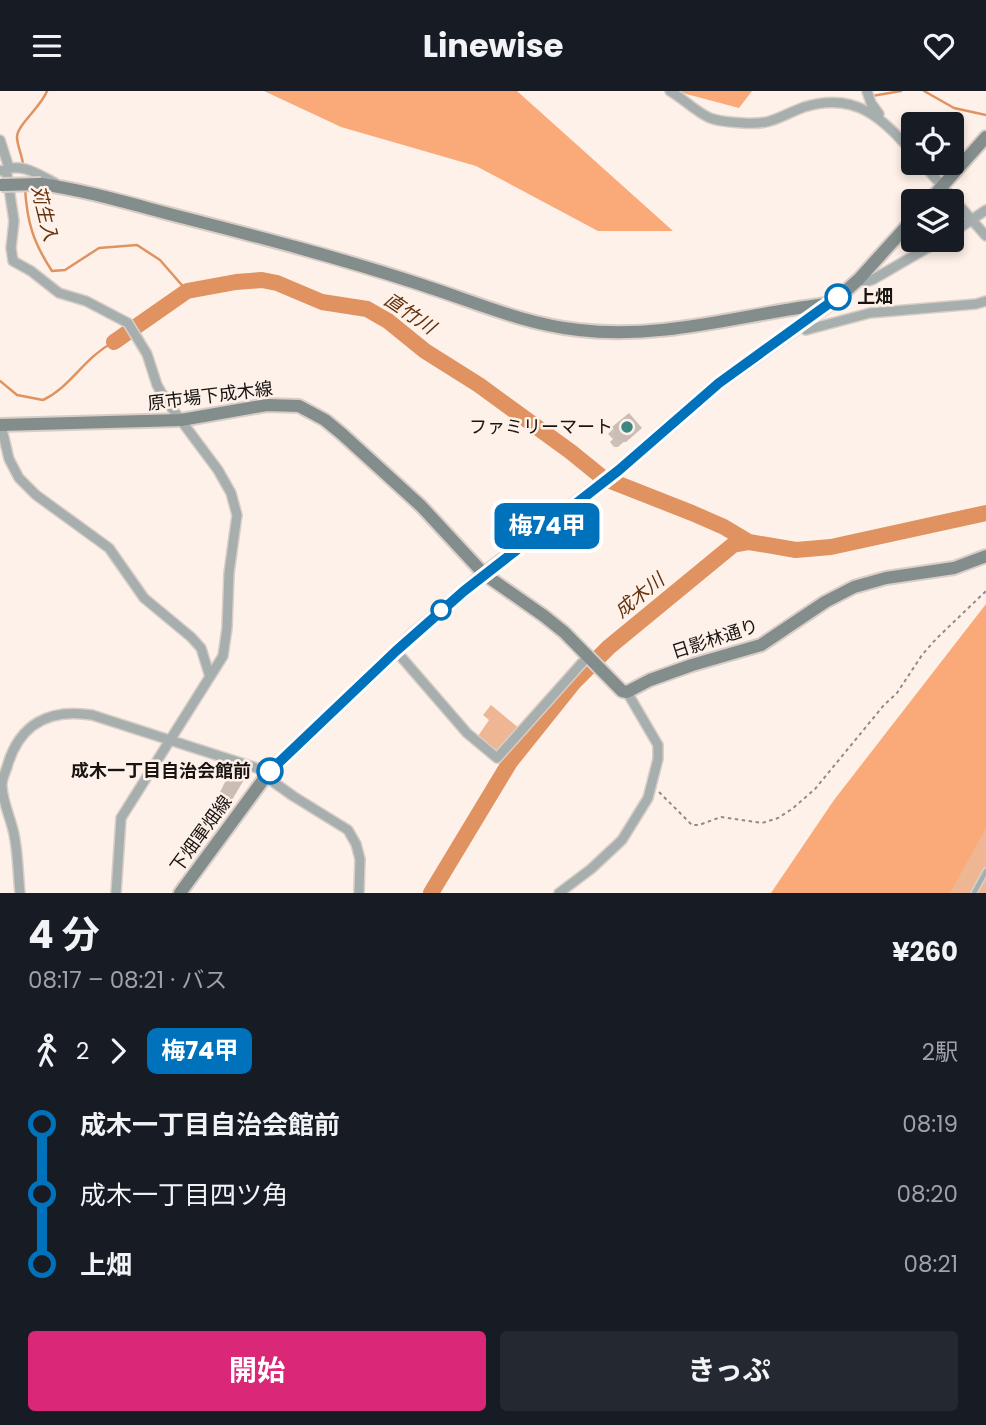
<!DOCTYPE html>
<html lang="ja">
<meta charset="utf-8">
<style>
:root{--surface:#171b24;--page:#242831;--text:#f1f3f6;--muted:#9ea1a6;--accent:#db2777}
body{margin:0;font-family:Poppins,"Noto Sans JP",sans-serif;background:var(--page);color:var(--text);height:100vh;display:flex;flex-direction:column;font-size:26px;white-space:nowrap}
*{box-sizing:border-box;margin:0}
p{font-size:23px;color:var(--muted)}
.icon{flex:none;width:38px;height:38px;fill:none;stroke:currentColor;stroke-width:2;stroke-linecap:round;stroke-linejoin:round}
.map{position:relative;height:802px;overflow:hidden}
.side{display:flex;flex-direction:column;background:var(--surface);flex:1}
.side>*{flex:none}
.badge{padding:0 14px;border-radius:10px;font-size:24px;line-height:46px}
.tools{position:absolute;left:901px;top:21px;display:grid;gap:14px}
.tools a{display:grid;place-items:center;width:63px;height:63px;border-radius:7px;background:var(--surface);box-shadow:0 4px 10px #0003;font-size:35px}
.map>.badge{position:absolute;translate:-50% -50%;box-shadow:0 0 0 4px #fff}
.legs{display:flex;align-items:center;gap:10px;height:77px;padding:0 28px;font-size:23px}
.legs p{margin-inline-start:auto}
.head{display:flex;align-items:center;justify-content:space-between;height:119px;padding:0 28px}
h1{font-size:38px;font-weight:700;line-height:52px}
.button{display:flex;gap:14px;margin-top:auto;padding:14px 28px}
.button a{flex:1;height:80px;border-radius:7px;background:var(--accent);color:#fff;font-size:28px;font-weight:700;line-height:80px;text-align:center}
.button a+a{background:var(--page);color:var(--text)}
ul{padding:0 28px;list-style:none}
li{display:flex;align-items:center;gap:24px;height:70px;font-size:26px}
li i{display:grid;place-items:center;width:10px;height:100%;margin:0 9px;background:currentColor}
li i::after{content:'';width:18px;height:18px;margin:-9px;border:5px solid;border-radius:50%;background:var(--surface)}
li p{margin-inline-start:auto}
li:first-child i{background:linear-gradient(#0000 50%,currentColor 0)}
li:last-child i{background:linear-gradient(currentColor 50%,#0000 0)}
header{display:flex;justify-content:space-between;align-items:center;height:91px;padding:0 28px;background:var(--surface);font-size:32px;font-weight:700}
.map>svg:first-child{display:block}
</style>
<header><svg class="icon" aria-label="menu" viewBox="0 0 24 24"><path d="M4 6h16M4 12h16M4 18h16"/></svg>Linewise<svg class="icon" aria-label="heart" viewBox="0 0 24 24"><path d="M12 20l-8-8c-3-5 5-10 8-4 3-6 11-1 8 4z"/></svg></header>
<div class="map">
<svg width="986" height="802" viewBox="0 0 986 802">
<rect width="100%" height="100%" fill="#fef1ea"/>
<path fill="#efb694" d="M491,614L520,638L498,663L476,648L489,629L483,624Z
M986,678V802H916Z"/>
<path fill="#faaa79" d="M264,0H517L673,140H598L476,75L341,36Z
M675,0H752L739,17Z
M986,513V737L950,802H771L834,709Z"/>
<path fill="#0003" d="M614,337L634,342L618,356H614L610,351L613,348L608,343Z
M234,678L231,708L225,714L216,709L229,683Z"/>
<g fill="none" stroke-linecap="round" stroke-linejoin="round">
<path stroke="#e09261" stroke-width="2.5" d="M924,0L954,17L986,24
M872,5L901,0
M23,73C22,64 17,54 17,46C17,34 41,16 47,0
M25,97C27,131 33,151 52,180L65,179L99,157L137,154L160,169L187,200
M0,290L17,304L43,309C71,296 84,266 114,251"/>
<path stroke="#e09261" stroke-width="16" d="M114,251L187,200L236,191L262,189L277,192L322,211L367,218L388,230L425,260L479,294L571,361L603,387L692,422L724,436L749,451
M431,802L510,671L574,591L609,556L733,454L749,451L796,459L831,456L986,422"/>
</g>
<path fill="#cbbdb4" d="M629,322L642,337L626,351H620L614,344L617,341L612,336Z
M234,675L248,682L232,709L220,703Z"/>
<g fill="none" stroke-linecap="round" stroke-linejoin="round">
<g stroke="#d9cec7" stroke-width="8">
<path id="lane" d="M974,802L986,780"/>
</g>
<g stroke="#d9cec7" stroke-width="12">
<path id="street" d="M670,0C684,8 696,21 710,27C720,31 732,31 743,32C772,34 778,26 804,16C856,0 882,27 914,63
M867,0L871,12L879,23
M0,49L9,77
M922,72L986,145
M0,80C21,71 36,82 55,92
M7,84L14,130L11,157L13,170L31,180L59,202L86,210L128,232L147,263L157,294L165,308L218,379L231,402L237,424L229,482L227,537L223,565L121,727L116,802
M952,142L986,119
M859,188L865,191L872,189L941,149
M799,234L806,239L870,222L976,213L986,210
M1,334L9,368L19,387L36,404L109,457L144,507L191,546L201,557L210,586
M396,560L467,642L497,667L589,564
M265,685L293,705L348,739L356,753L360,768L359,802
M20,802C18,783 18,762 14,743C11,728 3,712 2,696C1,690 5,682 7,676C19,633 49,617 92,624L269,681
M559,802L591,778L622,749L648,707L658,668V654L627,601"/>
</g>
<g stroke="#d9cec7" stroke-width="16">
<path id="secondary" d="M41,93C90,100 138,115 185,127C263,147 340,167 416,192C470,209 522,233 579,239C664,249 743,223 826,213
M929,110L986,46
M0,334L181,329L267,314L299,315L325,329L342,343L421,415L484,483L544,525L564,541L622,600L627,601L650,589L692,574L761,554L825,511L854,496L886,487L954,477L986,465
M180,802L269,681L412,545L484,483L619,379L719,292L838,207L859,188L914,127"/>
</g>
<path stroke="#948b86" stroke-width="2" stroke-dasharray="3.5 3.5" stroke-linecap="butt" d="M659,701L692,734H699L721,726L762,732L778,727L792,718L815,698L884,614L897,602L922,564L936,548L986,500"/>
<use href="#lane" stroke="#a7afae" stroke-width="4.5"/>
<use href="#street" stroke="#a7afae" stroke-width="9"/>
<use href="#secondary" stroke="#828d8c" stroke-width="12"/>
<g stroke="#d9cec7" stroke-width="16" stroke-linecap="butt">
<path id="secondary-bridge" d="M1,94L41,93"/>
</g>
<use href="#secondary-bridge" stroke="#828d8c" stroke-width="12"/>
</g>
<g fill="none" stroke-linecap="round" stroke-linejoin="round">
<g stroke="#fff" stroke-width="16">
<path id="line-1" d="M270,680L396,560L464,500L619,379L719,292L838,206"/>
</g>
<use href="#line-1" stroke="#0072bc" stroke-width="10"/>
</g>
<g fill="#fff" stroke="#0072bc" stroke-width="3.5">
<circle cx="838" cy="206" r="12"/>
<circle cx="441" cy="519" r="9"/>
<circle cx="270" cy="680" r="12"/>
</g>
<circle fill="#3f8680" stroke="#fef1ea" stroke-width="2.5" cx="627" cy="336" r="7"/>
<g text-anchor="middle" stroke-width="5" stroke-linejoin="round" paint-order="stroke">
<g font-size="18" font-weight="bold" fill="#191411" stroke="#fef1ea" text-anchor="start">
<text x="857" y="212">上畑</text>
<text x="251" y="686" text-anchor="end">成木一丁目自治会館前</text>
</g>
<g font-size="18" fill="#191411" stroke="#fef1ea">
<text transform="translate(210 305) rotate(-7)" y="6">原市場下成木線</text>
<text transform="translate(715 548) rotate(-18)" y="6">日影林通り</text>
<text transform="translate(201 743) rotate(-54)" y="6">下畑軍畑線</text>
</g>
<g font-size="18" fill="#191411" stroke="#fef1ea" text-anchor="end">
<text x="613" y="342">ファミリーマート</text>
</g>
<g font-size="19" font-style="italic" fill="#64320d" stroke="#fef1ea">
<text transform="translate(45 122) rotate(76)" y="7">苅生入</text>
<text transform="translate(410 222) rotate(34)" y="7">直竹川</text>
<text transform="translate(639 504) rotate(-39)" y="7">成木川</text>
</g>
</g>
</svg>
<div class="tools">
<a><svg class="icon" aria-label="locate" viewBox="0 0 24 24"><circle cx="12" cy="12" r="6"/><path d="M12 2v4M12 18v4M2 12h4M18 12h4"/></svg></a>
<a><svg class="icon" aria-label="layers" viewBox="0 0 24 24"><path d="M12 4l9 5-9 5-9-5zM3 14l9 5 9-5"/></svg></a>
</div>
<b class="badge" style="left:547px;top:435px;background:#0072bc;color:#fff">梅74甲</b>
</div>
<section class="side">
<div class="head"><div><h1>4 分</h1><p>08:17 – 08:21 · バス</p></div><b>¥260</b></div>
<div class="legs"><svg class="icon" aria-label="walk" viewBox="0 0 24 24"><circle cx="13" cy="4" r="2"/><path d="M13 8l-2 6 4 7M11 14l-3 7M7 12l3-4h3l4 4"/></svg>2<svg class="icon" aria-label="forward" viewBox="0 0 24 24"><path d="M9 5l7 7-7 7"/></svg><b class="badge" style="background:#0072bc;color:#fff">梅74甲</b><p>2駅</p></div>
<ul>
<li><i style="color:#0072bc"></i><b>成木一丁目自治会館前</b><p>08:19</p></li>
<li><i style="color:#0072bc"></i><span>成木一丁目四ツ角</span><p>08:20</p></li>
<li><i style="color:#0072bc"></i><b>上畑</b><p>08:21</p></li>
</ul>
<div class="button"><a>開始</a><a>きっぷ</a></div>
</section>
